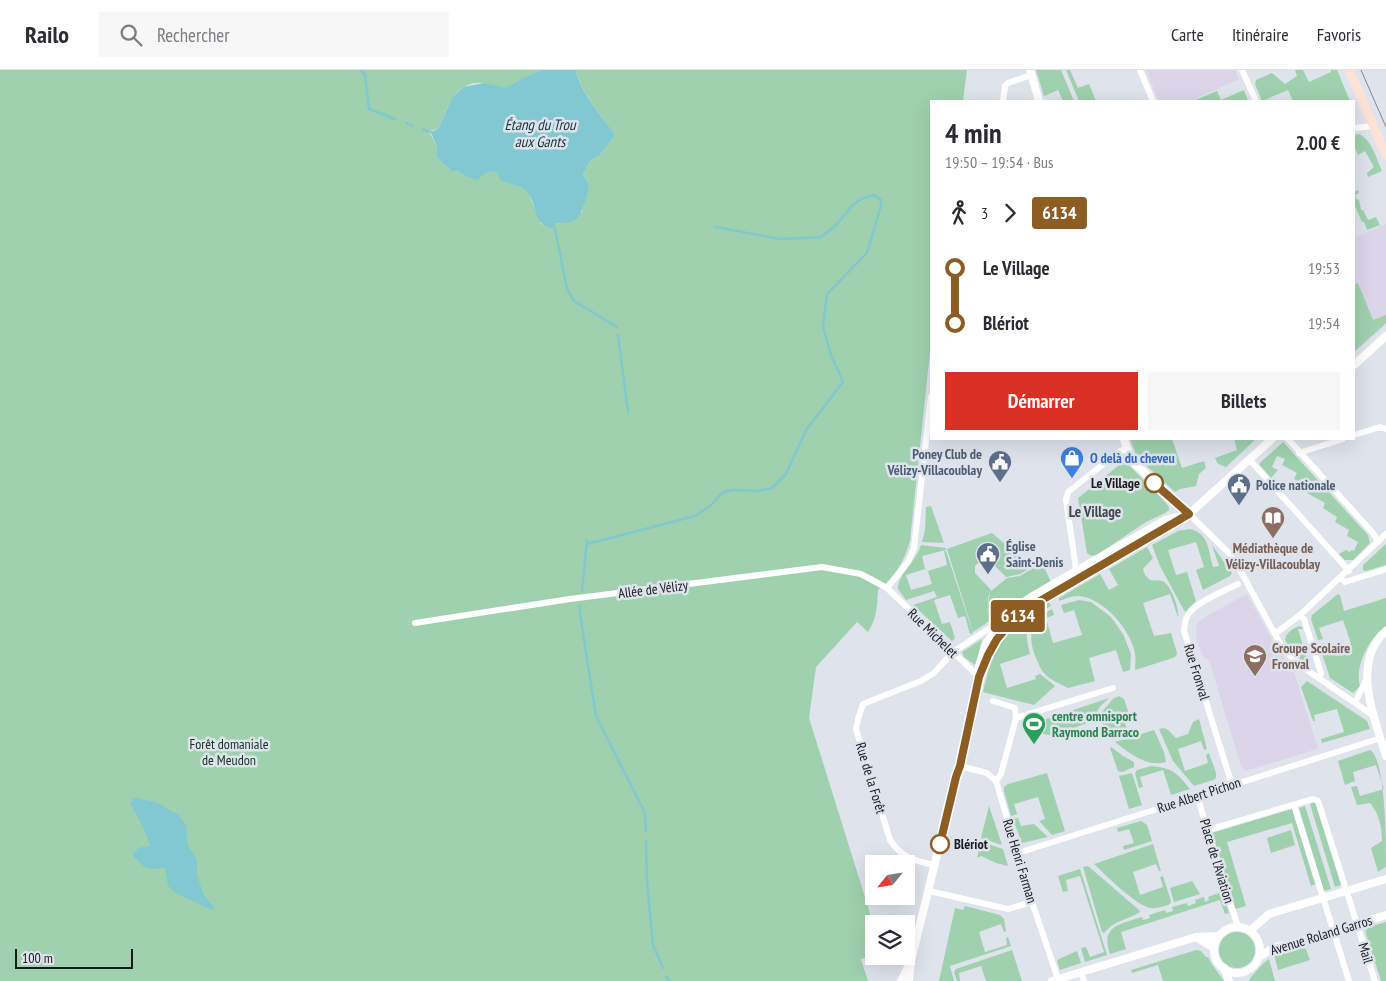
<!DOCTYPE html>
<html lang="fr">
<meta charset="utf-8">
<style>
:root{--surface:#fff;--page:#f7f7f7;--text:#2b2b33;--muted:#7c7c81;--line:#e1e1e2;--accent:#d93025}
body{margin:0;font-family:"PT Sans Narrow",sans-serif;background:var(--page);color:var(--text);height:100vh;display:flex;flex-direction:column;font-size:19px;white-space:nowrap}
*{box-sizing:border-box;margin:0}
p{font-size:16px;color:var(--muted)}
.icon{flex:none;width:28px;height:28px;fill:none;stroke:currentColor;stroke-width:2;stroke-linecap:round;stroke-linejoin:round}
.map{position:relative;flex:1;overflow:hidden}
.details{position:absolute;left:930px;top:30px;width:425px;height:340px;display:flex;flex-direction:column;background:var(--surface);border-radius:0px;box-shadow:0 5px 20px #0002}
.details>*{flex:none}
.badge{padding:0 10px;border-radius:4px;font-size:18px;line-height:32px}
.needle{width:32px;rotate:240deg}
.buttons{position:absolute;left:865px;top:785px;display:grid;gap:10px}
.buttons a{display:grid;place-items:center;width:50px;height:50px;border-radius:0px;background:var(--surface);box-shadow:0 5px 20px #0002;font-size:25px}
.scale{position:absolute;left:15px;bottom:12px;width:118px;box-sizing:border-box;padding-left:5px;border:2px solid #191b1e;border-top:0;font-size:14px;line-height:18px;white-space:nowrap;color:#191b1e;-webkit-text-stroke:4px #dee3ec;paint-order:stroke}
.map>.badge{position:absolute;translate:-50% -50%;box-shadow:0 0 0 2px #fff}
.legs{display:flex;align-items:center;gap:8px;height:55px;padding:0 15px;font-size:16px}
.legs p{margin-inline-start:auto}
.headline{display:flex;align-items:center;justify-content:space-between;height:85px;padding:0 15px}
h1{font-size:28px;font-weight:700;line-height:38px}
.button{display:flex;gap:10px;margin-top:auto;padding:10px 15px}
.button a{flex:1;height:58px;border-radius:0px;background:var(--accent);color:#fff;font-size:20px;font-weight:700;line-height:58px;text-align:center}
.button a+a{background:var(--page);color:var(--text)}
ul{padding:0 15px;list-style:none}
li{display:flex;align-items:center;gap:18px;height:55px;font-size:19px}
li i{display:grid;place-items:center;width:8px;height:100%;margin:0 6px;background:currentColor}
li i::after{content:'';width:12px;height:12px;margin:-6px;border:4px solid;border-radius:50%;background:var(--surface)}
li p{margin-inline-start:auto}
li:first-child i{background:linear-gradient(#0000 50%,currentColor 0)}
li:last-child i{background:linear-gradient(currentColor 50%,#0000 0)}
header{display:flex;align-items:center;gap:30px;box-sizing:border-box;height:70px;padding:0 25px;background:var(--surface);border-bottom:1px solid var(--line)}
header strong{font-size:24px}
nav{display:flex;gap:28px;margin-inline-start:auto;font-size:18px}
.search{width:350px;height:45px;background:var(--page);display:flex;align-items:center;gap:12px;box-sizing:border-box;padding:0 18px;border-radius:0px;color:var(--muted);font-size:19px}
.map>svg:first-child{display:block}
</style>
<header>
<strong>Railo</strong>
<div class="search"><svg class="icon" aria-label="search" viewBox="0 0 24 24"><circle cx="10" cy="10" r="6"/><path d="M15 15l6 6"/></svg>Rechercher</div>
<nav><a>Carte</a><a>Itinéraire</a><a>Favoris</a></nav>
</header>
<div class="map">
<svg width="1386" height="911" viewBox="0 0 1386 911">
<rect width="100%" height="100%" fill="#dee3ec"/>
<path fill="#dcd5ea" d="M1146,0H1235L1239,9L1190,31H1159Z
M1386,154V254L1362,276L1354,279V168Z
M1247,524L1278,581L1293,599L1318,679L1245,701L1241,696L1209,590L1204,588L1197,571L1196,562L1197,554L1205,547Z"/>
<path fill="#9fd1ae" d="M0,0H540C530,6 517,15 506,18C498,19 491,14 483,13C454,10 448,39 438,59L429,61L437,77L436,85L443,94L452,101C462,100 469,108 479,108C484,103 490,100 497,103L502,111L520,116L528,122L541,154L554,159H555V154L564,152L582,142L589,115L583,104L590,91L600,85L614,67V62C602,48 578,17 576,0H967L963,31H931V272L910,471C904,492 895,507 878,520C877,536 877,548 868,562L857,552L816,597L809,648L874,856V886L861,889L868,911H0Z
M1036,0H1061L1074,31H1063L1058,20L1044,26Z
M1066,0H1070L1078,18L1089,14L1096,31H1079Z
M1295,0H1303L1309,12L1331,2V0H1337L1350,31H1293L1288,20L1262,31L1255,14L1256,10L1272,3L1285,14L1297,6Z
M1244,20L1248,31H1193L1217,21L1221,30Z
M1359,64C1372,70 1376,88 1382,101L1368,107L1367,103L1374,97L1365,81L1358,85L1354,75V65Z
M1358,120L1359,123L1355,125L1357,130L1359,129L1361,140H1363L1368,150L1376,147L1380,155L1367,160L1364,152H1362L1354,134V122Z
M1358,213L1373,250L1386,245V253L1354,282V215Z
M1130,369H1172L1182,398L1204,391L1206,398L1199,404L1196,416L1180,419L1175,422L1137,387Z
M1234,369H1256L1226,397L1218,394L1215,388L1237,380Z
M1283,372L1368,465L1370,473L1353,490H1345L1339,484L1346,480L1350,482L1351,480L1354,481L1358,472L1347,466L1349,460L1335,452L1337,447L1323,438L1325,433L1307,423L1309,417L1294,409L1297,403L1282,395L1285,389L1277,386L1272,397L1278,400L1271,408L1259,394Z
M1123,392H1126L1165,432L1169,437V440L1165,443L1146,452L1095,486L1090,485L1087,483L1078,428Z
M931,436L944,473L922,472L925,460L926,437Z
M1190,459C1209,464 1208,479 1213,497L1219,496L1212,475L1232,503L1230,506L1203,520L1196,500L1204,497L1196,472L1168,480L1176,505L1187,502L1196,531L1185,542L1160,496L1152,475L1178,461Z
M992,463L1032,497L1020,504L1006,507L988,489L984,492H979L975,496V503L991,520C986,529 988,540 991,550L973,562L947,479Z
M1386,474V495L1366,501L1363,500V495Z
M921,475L946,478V480L922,486L925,499L906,505L911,520L932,514L928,501L947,495L944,481H946L973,563L970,564L965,546L958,548L950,525L934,530L942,554L950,552L955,568L952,571L913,535L937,527L934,521L906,530L898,519C897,506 917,490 921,475Z
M1147,477L1153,488L1143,499L1145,505L1150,510C1153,511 1159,510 1162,511C1170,513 1180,539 1178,547L1170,524L1143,533L1154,566L1171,563L1177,583L1176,586L1173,588L1135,600C1135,595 1136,589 1135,584C1132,561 1103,527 1078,526C1072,526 1065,529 1059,531V528L1100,504L1109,520L1118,515L1109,499Z
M1042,493L1051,512L993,550L988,536L990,522L1007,508L1020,506Z
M1338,524L1340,525L1344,541L1386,528V556C1370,567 1354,596 1360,616L1353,623L1330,608L1319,575L1324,573L1327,581L1351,574L1343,550L1319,558L1323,569L1318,570L1311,549L1312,545Z
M1079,530L1091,532L1111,547L1123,564L1131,584L1130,600L1123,602L1116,580L1089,588L1095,611L1068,618C1061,614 1050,610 1044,603C1040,599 1038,591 1035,586C1027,563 1031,551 1052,539L1054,545L1046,548L1053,573L1082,565L1074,540L1064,543L1061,535Z
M1049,532L1051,536C1026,550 1023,557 1030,584L1000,594L1007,618L1036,609L1035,606L1040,604L1055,616L1034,635L983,622C994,574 1007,557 1049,532Z
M1299,556L1302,557L1303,559H1298L1309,595L1295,585L1285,570C1285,564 1293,558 1299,556Z
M982,569L977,594L975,595L964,587L962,582Z
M1307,611L1367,651L1370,659L1322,673L1321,669L1344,662L1337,639L1314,645L1315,651H1313L1301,617Z
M1119,626L1124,629L1129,644L1123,645L1127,660L1133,659L1135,662L1109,669L1107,667L1100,644L1114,628Z
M1109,628C1102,635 1095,639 1097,649L1054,666L1023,660L1021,655L1034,648L1037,652Z
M1199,649L1207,679L1204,680L1201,671L1178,679L1185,701L1208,693L1206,685L1209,683L1216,703V708L1213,710L1194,716L1173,691L1159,659C1168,656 1170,663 1176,668L1188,664L1193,652Z
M1154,660L1164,682L1166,692C1147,698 1128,682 1115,672Z
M1111,677L1123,686L1134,692V697L1122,702L1118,701L1110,678Z
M1370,680C1386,689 1386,774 1386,797L1378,802L1371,778L1382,771C1382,757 1379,743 1370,733L1357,735L1351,717L1357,716L1360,726L1384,719L1376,695L1353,702L1355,711L1345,715L1338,691Z
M1151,696C1173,698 1177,703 1190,719L1171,725L1163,700L1140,707L1143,717L1139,718L1135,703L1137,700Z
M1047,703L1065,761L1052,765L1039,751L1045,749L1038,727L1014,734L1017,744L1011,746L1004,721V717L1008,714Z
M1132,703L1142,735L1129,739L1119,706Z
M1315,732L1341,815L1335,817L1310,734Z
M989,736L1002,775L981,768Z
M1305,736L1331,819L1324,821L1299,738Z
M1292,739L1315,814L1311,816L1292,753L1227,772L1246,836L1235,839L1212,763Z
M1018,748L1021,756L1034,754L1048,767L1022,773L1013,749Z
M1141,751L1147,755L1152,771L1124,780L1123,776L1134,773L1129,759L1118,762L1117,758Z
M1291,760L1295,775L1271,783L1267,768Z
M981,772L1003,779L1008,796L996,793L981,786L977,788Z
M1153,774L1161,801H1159L1156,794L1133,802L1140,825L1163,817L1160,807L1163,806L1171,831L1170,834C1165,836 1157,839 1151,838C1136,836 1106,805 1094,794Z
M1088,796L1139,840L1140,842C1126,851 1116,849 1104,863L1102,862L1083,797Z
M1080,799L1107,885L1085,892L1081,878L1086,877L1090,887L1104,882L1080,806L1066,810L1068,821L1063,822L1058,806Z
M1192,811L1200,824L1174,832L1170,818Z
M1222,822L1229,843L1225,844L1220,830L1121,862L1126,879L1110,884C1100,856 1120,854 1142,847L1143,850L1150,848L1149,845L1165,840L1166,843L1173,841L1172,837L1187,833L1188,836L1196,833L1195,830L1204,827L1205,832L1209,830L1208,827Z
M965,836L1000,845L1004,849L1006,861L1004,862L1001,854L979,862L985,882L1007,875L1006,868L1008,867L1011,876L950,896L954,911H939L955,838L963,840Z
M1386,852V911H1381L1365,861L1369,857Z
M1219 880a18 18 0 1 1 36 0a18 18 0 1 1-36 0Z
M1298,877L1306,879L1310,890L1278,900L1274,885L1290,882Z
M1012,880L1022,911H986L981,896L959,903L960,911H957L954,902L956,899Z
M1196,880L1201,881L1206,887H1208L1211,893L1224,911H1163L1158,895L1132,903L1131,900Z
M1077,881L1081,893L1060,900L1057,891L1059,889Z
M1269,889L1275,911H1249C1250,907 1265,891 1269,889Z"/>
<path fill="#82c8d1" d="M540,0H576C578,18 602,48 614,62V67L600,85L590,91L583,104L589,115C587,126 582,153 567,153C563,153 561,152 555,154V159C530,155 540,136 526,121C520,114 510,115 501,111L497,103C488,99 484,106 476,110L460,103L458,101H452L443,94L436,85L437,77L431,63L428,61H433L438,59L452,28L463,17L484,13L505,18Z
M134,728L156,732L179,745L186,755L188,776L197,789V804L203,824L214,837L212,840L177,824L168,816L165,798C148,800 144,799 133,785L138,778L150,776L144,759L130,733Z"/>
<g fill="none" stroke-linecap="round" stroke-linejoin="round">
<path stroke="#82c8d1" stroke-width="2.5" d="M360,0L365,4L369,39L395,49
M407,53L412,56
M423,60L428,61
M555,159L567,219L574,231L617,257
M618,265L628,342
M587,474L695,446L711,435L722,423L732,420L758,421L772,418L786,404L806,360L843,312L831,285L823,257L827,224L867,183L881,136V130L874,125L861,129L852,136L835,156L821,167L780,169L716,157
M582,521L587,470
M580,535V544L596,646L645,743L646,761
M646,771L647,812L653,875L663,898
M666,906L669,911"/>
<path stroke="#fff" stroke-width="6" d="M1140,0L1153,31
M1242,0L1256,31
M1003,31L1005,16L1008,13L1031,5
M1354,58L1374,56
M1354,365L1380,357L1386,359
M1288,369L1373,463L1378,472
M1299,383L1343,369
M1250,390L1349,501
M1189,444L1230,484L1239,498L1283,579L1301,596L1374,646
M1341,508L1345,512L1386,499
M1081,509L1076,499L1066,430L1068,422L1120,381L1127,379
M887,518L908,492L914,478L931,326
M1300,545L1304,549L1321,603L1319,608
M415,553L570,529L822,497L861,504L887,518L979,607
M1275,564L1300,545L1386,464
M993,631L1015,638L1016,648
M1355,633L1366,610
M960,696L987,703L996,711L1032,832L1058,909
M996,711L1001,704L1016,648L1113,618
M1232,715L1184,561C1185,554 1185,547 1190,542C1197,532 1226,520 1238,514
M1197,726L1238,857
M1294,735L1349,911
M1208,760L1313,729L1318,731L1375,911
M1018,783L1381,668
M935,795C914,791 902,788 890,770L856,659L858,649L863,634L921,611L934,603L953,582L999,552
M929,821L1008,839L1032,832
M1081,902L1084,911"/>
<path stroke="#fff" stroke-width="8" d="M1030,0L1039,31
M1354,295L1386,266
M1124,369L1127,379L1134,393L1189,444
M1386,561C1350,592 1375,649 1386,686
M982,598C992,575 1005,558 1023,541L1189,444L1272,369
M1214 880a23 23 0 1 1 46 0a23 23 0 1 1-46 0Z
M1250,861L1269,844L1386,809
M1196,867L1214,878
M1258,888L1274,877L1287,875L1386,845
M1224,898L1229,911
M901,911L909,895
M909,911L911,891L956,707L960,696L972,642L979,607V596L985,576L999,552L1018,536L1031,527L1165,450L1189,444
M1052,911L1196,867L1218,866"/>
<path stroke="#ffe2d6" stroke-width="9" d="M1349,0L1386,85"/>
<path stroke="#83878d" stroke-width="1" d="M1361,0L1386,57"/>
</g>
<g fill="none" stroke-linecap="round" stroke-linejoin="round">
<g stroke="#fff" stroke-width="11">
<path id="line-1" d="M940,774L956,707L960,696L979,607L988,585L997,569L1010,554L1023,541L1189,444L1154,413"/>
</g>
<use href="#line-1" stroke="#8d5e24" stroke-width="8"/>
</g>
<defs>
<g id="shop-pin" transform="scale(1.25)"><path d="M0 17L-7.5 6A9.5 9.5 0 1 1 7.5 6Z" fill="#3f7fe0" stroke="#dee3ec"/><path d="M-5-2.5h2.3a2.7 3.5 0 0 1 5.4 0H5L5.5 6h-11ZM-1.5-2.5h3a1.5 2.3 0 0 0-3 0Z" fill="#fff"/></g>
<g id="civic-pin" transform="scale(1.25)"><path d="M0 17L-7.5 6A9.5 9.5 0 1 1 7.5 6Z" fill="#5c6f8a" stroke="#dee3ec"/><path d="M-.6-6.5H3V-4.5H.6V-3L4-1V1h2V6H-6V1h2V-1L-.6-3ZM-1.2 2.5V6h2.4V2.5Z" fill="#fff"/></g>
<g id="library-pin" transform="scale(1.25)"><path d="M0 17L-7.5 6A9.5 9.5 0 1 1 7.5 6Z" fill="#8d6e63" stroke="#dee3ec"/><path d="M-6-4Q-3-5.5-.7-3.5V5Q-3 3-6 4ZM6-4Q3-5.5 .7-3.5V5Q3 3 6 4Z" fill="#fff"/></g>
<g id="school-pin" transform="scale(1.25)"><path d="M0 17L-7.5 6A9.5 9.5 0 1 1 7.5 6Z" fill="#8d6e63" stroke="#dee3ec"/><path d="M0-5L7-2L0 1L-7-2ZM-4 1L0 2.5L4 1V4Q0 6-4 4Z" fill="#fff"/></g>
<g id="stadium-pin" transform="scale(1.25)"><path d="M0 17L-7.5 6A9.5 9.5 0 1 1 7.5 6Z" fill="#2e9e5b" stroke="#dee3ec"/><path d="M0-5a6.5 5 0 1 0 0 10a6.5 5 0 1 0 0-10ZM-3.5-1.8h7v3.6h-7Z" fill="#fff"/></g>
</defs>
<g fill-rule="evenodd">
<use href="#shop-pin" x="1072" y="388"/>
<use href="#civic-pin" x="1000" y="392"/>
<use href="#civic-pin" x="1239" y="415"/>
<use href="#library-pin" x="1273" y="448"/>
<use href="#civic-pin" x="988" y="484"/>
<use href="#school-pin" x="1255" y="586"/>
<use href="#stadium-pin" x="1034" y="654"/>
</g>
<g fill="#fff" stroke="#8d5e24" stroke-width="2.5">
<circle cx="1154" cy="413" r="9"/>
<circle cx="940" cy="774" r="9"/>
</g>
<g text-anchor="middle" stroke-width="5" stroke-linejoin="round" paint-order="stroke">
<g font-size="14" font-weight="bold" fill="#4e5e75" stroke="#dee3ec" text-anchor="start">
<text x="982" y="389" text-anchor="end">Poney Club de<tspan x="982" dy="16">Vélizy-Villacoublay</tspan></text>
<text x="1256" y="420">Police nationale</text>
<text x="1006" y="481">Église<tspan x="1006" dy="16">Saint-Denis</tspan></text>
</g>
<g font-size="14" font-weight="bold" fill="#366cbe" stroke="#dee3ec" text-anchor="start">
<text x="1090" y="393">O delà du cheveu</text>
</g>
<g font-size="14" font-weight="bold" fill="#191b1e" stroke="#dee3ec" text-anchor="end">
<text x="1140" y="418">Le Village</text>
<text x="954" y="779" text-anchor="start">Blériot</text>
</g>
<g font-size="14" font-weight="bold" fill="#785e54" stroke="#dee3ec">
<text x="1273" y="483">Médiathèque de<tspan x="1273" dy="16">Vélizy-Villacoublay</tspan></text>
<text x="1272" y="583" text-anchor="start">Groupe Scolaire<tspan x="1272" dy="16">Fronval</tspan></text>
</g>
<g font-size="14" fill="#191b1e" stroke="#dee3ec">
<text transform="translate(653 519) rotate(-7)" y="5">Allée de Vélizy</text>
<text transform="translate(933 563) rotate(44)" y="5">Rue Michelet</text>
<text transform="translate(1197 602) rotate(73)" y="5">Rue Fronval</text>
<text transform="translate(871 708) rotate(73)" y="5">Rue de la Forêt</text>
<text transform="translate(1199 725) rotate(-18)" y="5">Rue Albert Pichon</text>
<text transform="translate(1020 791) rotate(73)" y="5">Rue Henri Farman</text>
<text transform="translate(1217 791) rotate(73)" y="5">Place de l'Aviation</text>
<text transform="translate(1321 865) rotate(-17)" y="5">Avenue Roland Garros</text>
<text transform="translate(1366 883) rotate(73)" y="5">Mail</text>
</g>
<g font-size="14" font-weight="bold" fill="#27864d" stroke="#dee3ec" text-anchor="start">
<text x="1052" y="651">centre omnisport<tspan x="1052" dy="16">Raymond Barraco</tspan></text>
</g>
<g font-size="14" fill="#0e351e" stroke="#dee3ec">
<text x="229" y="679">Forêt domaniale<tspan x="229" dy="16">de Meudon</tspan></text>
</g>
<g font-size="15" font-style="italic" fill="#13363a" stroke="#dee3ec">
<text x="540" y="60">Étang du Trou<tspan x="540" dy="17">aux Gants</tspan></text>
</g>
<g font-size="15" font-weight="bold" fill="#41454c" stroke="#dee3ec">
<text x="1095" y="447">Le Village</text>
</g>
</g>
</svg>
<div class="buttons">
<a><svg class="needle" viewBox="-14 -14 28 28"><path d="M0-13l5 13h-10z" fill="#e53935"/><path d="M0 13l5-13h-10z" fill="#7c7c81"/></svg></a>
<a><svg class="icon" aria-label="layers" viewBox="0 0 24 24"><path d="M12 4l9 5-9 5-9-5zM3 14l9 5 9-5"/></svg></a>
</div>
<div class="scale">100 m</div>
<b class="badge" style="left:1018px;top:546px;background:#8d5e24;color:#fff">6134</b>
<section class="details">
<div class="headline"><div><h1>4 min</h1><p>19:50 – 19:54 · Bus</p></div><b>2.00 €</b></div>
<div class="legs"><svg class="icon" aria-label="walk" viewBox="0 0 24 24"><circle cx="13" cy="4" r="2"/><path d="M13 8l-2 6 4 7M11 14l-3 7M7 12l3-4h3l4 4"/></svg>3<svg class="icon" aria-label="forward" viewBox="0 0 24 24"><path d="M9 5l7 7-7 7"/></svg><b class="badge" style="background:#8d5e24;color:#fff">6134</b></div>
<ul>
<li><i style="color:#8d5e24"></i><b>Le Village</b><p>19:53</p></li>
<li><i style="color:#8d5e24"></i><b>Blériot</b><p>19:54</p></li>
</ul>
<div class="button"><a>Démarrer</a><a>Billets</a></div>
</section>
</div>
